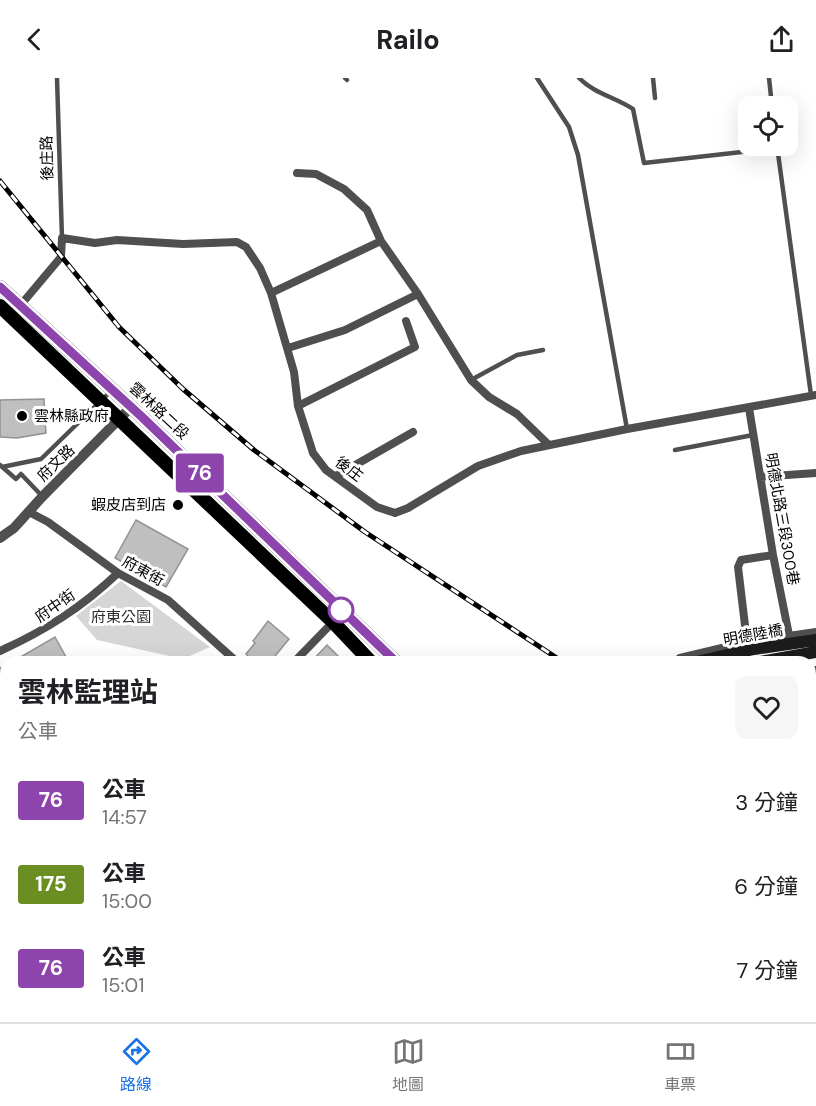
<!DOCTYPE html>
<html lang="zh-TW">
<meta charset="utf-8">
<style>
:root{--surface:#fff;--page:#f6f6f6;--text:#202124;--muted:#757577;--line:#e0e0e0;--accent:#1a73e8}
body{margin:0;font-family:"DM Sans","Noto Sans TC",sans-serif;background:var(--page);color:var(--text);height:100vh;display:flex;flex-direction:column;font-size:22px;white-space:nowrap}
*{box-sizing:border-box;margin:0}
p{font-size:20px;color:var(--muted)}
.icon{flex:none;width:33px;height:33px;fill:none;stroke:currentColor;stroke-width:2;stroke-linecap:round;stroke-linejoin:round}
.map{position:relative;flex:1;overflow:hidden}
.side{position:absolute;left:0px;top:578px;width:816px;height:368px;display:flex;flex-direction:column;background:var(--surface);border-radius:18px 18px 0 0;box-shadow:0 6px 24px #0002}
.side>*{flex:none}
.badge{padding:0 12px;border-radius:4px;font-size:21px;line-height:39px}
.fabs{position:absolute;left:738px;top:18px;display:grid;gap:12px}
.fabs a{display:grid;place-items:center;width:60px;height:60px;border-radius:12px;background:var(--surface);box-shadow:0 6px 24px #0002;font-size:30px}
.map>.badge{position:absolute;translate:-50% -50%;box-shadow:0 0 0 3px #fff}
.round{display:grid;place-items:center;flex:none;width:63px;height:63px;border-radius:12px;background:var(--page)}
.summary{display:flex;align-items:center;justify-content:space-between;height:102px;padding:0 18px}
h1{font-size:28px;font-weight:700;line-height:45px}
ul{padding:0;list-style:none}
li{display:flex;align-items:center;gap:18px;height:84px;padding:0 18px}
li div{flex:1}
li b{display:block;font-size:22px}
li em{font-style:normal}
li .badge{min-width:66px;font-weight:700;text-align:center}
header{display:flex;justify-content:space-between;align-items:center;height:78px;padding:0 18px;background:var(--surface);font-size:27px;font-weight:700}
.dock{display:flex;justify-content:space-around;align-items:center;height:84px;border-top:2px solid var(--line);background:var(--surface);font-size:16px;color:var(--muted)}
.dock a{display:grid;justify-items:center;gap:3px}
.dock .selected{color:var(--accent)}
.map>svg:first-child{display:block}
</style>
<header><svg class="icon" aria-label="back" viewBox="0 0 24 24"><path d="M15 5l-7 7 7 7"/></svg>Railo<svg class="icon" aria-label="share" viewBox="0 0 24 24"><path d="M12 15V3M7 8l5-5 5 5M5 13v7h14v-7"/></svg></header>
<div class="map">
<svg width="816" height="944" viewBox="0 0 816 944">
<rect width="100%" height="100%" fill="#fff"/>
<path fill="#d6d6d6" d="M121,503L210,569L183,581L97,562L76,538Z"/>
<path fill="#bfbfbf" stroke="#939393" stroke-width="1.5" d="M44,321L46,355L17,360L0,359V322Z
M136,442L188,471L166,509L115,480Z
M268,543L289,561L271,583L268,581L266,584H254L246,576L255,565L253,563Z
M55,559L66,579L58,584H12Z
M327,567L341,581L338,584H311Z
M6,587V613L0,617V590Z
M816,605V625L813,626L810,607Z
M810,776L816,780V804L810,800Z
M810,819L816,824L810,837Z
M0,849H4L6,863V882L1,887Z
M15,939H49L50,944H16Z
M423,939H603V944H450Z"/>
<g fill="none" stroke-linecap="round" stroke-linejoin="round">
<path stroke="#4f4f4f" stroke-width="4.5" d="M57,0L62,160
M345,0L347,2
M537,0L569,49L578,77L627,351
M579,0C595,16 615,19 633,31L644,85L778,70
M653,0L655,20
M769,0L772,28
M777,68L811,317
M471,302L517,277L543,272
M675,372L753,357
M0,387L16,401L21,396L41,417
M2,389L41,381L110,314
M99,584L103,582L109,584
M0,639L6,635
M0,662H6
M0,677L6,675
M6,780V782
M0,832L6,841
M810,935L816,929
M291,944L292,939
M347,944L349,939
M802,944L807,939"/>
<path stroke="#4f4f4f" stroke-width="8" d="M297,95L316,96L344,111L367,132L381,163L418,216L471,302L489,319L517,336L549,367
M271,215L381,163
M19,229L61,179L62,160L95,165L117,162L183,166L237,164L246,169L260,190L271,215L294,294L298,328L313,375L326,392L377,429L395,435L408,430L478,388L521,373L627,351L816,317
M288,270L345,252L418,216
M298,328L415,269L406,243
M749,330L773,477L789,557
M336,398L413,354
M760,399L816,395
M29,434L48,444L118,495L168,522L237,584
M747,564L738,489L741,482L773,477
M0,573C46,552 81,530 118,495
M294,584L334,543
M681,584L680,580L747,564L816,554
M810,594L816,592
M695,944L698,939"/>
<path stroke="#4f4f4f" stroke-width="10" d="M0,460L14,450L42,419L131,329"/>
<path stroke="#1c1c1c" stroke-width="12" d="M696,584L754,571L816,562
M760,584L816,574
M306,944L308,939
M324,944L326,939"/>
<path stroke="#000" stroke-width="14" d="M0,209L142,339L396,584
M0,228L333,544L371,584
M763,939L769,944"/>
<g stroke="#000" stroke-width="5">
<path id="rail" d="M0,103L119,249L183,311L254,372L365,454L563,584
M810,753L816,757"/>
</g>
<use href="#rail" stroke="#fff" stroke-width="3" stroke-dasharray="9" stroke-linecap="butt"/>
</g>
<g fill="none" stroke-linecap="round" stroke-linejoin="round">
<g stroke="#fff" stroke-width="14">
<path id="line" d="M0,209L142,339L396,584"/>
</g>
<use href="#line" stroke="#8e44ad" stroke-width="9"/>
</g>
<g fill="#000" stroke="#fff" stroke-width="2">
<circle cx="22" cy="338" r="6"/>
<circle cx="178" cy="427" r="6"/>
</g>
<circle fill="#fff" stroke="#8e44ad" stroke-width="3" cx="341" cy="532" r="12"/>
<g text-anchor="middle" stroke-width="6" stroke-linejoin="round" paint-order="stroke">
<g font-size="15" fill="#000" stroke="#fff">
<text transform="translate(47 80) rotate(-91)" y="5">後庄路</text>
<text transform="translate(159 333) rotate(43)" y="5">雲林路二段</text>
<text transform="translate(56 385) rotate(-44)" y="5">府文路</text>
<text transform="translate(349 391) rotate(37)" y="5">後庄</text>
<text transform="translate(782 441) rotate(80)" y="5">明德北路三段300巷</text>
<text transform="translate(143 493) rotate(29)" y="5">府東街</text>
<text transform="translate(55 528) rotate(-35)" y="5">府中街</text>
<text transform="translate(753 557) rotate(-10)" y="5">明德陸橋</text>
</g>
<g font-size="15" fill="#000" stroke="#fff" text-anchor="start">
<text x="34" y="343">雲林縣政府</text>
<text x="166" y="432" text-anchor="end">蝦皮店到店</text>
</g>
<g font-size="15" fill="#2d2d2d" stroke="#fff">
<text x="121" y="544">府東公園</text>
</g>
</g>
</svg>
<div class="fabs">
<a><svg class="icon" aria-label="locate" viewBox="0 0 24 24"><circle cx="12" cy="12" r="6"/><path d="M12 2v4M12 18v4M2 12h4M18 12h4"/></svg></a>
</div>
<b class="badge" style="left:200px;top:395px;background:#8e44ad;color:#fff">76</b>
<section class="side">
<div class="summary"><div><h1>雲林監理站</h1><p>公車</p></div><a class="round"><svg class="icon" aria-label="heart" viewBox="0 0 24 24"><path d="M12 20l-8-8c-3-5 5-10 8-4 3-6 11-1 8 4z"/></svg></a></div>
<ul>
<li><span class="badge" style="background:#8e44ad;color:#fff">76</span><div><b>公車</b><p>14:57</p></div><em>3 分鐘</em></li>
<li><span class="badge" style="background:#6b8e23;color:#fff">175</span><div><b>公車</b><p>15:00</p></div><em>6 分鐘</em></li>
<li><span class="badge" style="background:#8e44ad;color:#fff">76</span><div><b>公車</b><p>15:01</p></div><em>7 分鐘</em></li>
</ul>
</section>
</div>
<nav class="dock">
<a class="selected"><svg class="icon" aria-label="directions" viewBox="0 0 24 24"><path d="M12 3l9 9-9 9-9-9zM9 14v-3h6M13 9l2 2-2 2"/></svg>路線</a>
<a><svg class="icon" aria-label="map" viewBox="0 0 24 24"><path d="M3 6l6-2 6 2 6-2v14l-6 2-6-2-6 2zM9 4v14M15 6v14"/></svg>地圖</a>
<a><svg class="icon" aria-label="tickets" viewBox="0 0 24 24"><path d="M3 7h18v10H3zM15 7v10"/></svg>車票</a>
</nav>
